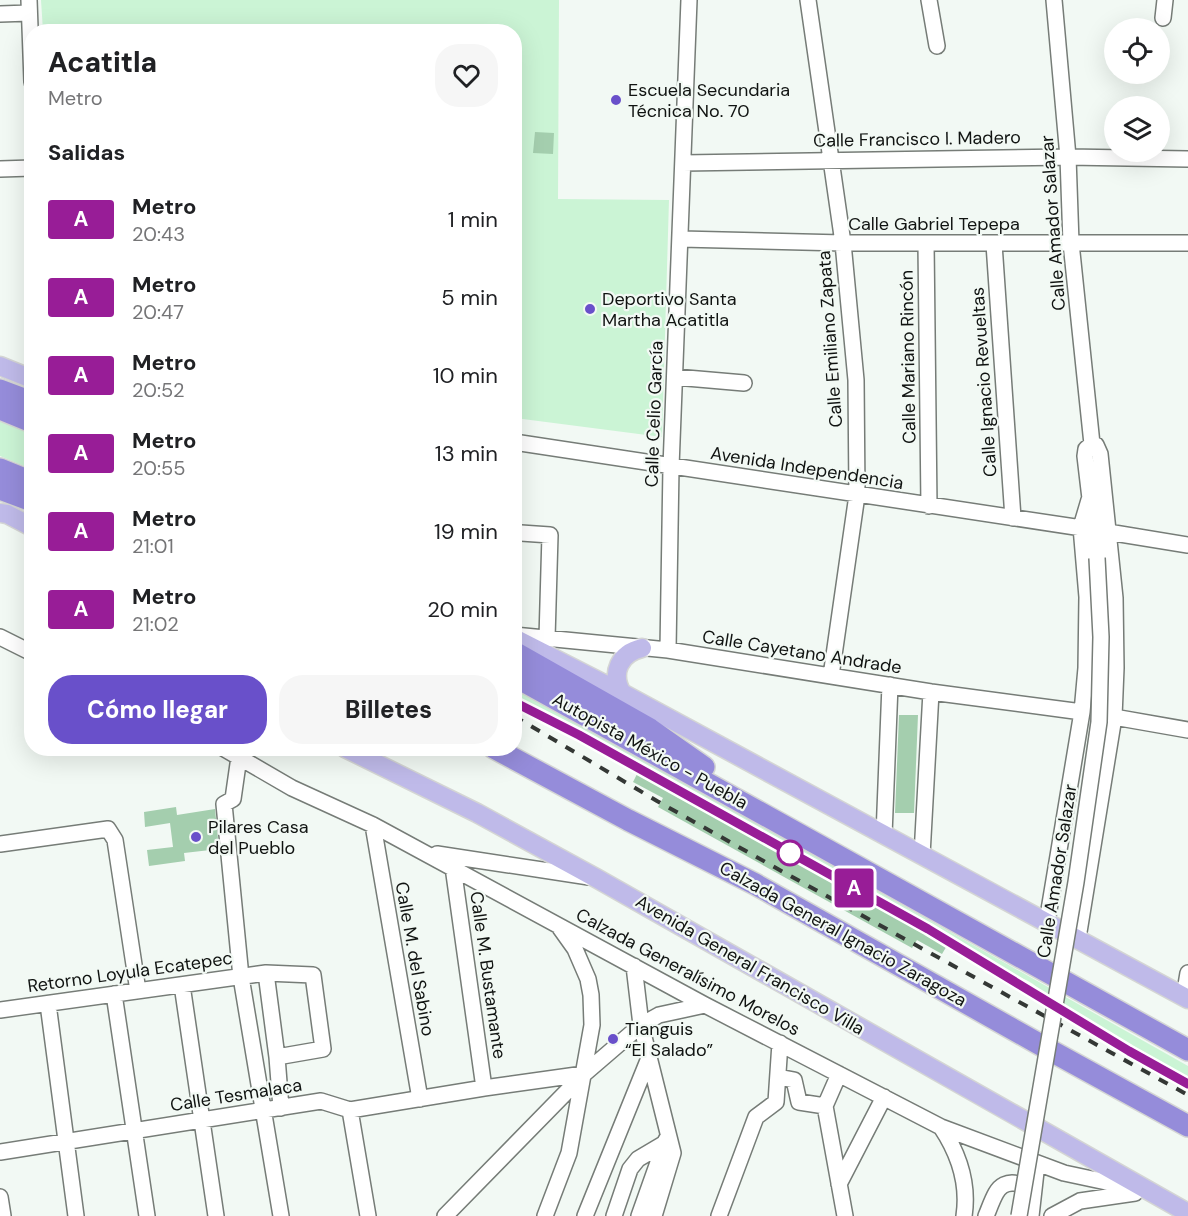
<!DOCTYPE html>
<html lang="es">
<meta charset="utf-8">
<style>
:root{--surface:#fff;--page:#f6f6f6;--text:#202124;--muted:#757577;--accent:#6950ca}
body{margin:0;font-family:"DM Sans",sans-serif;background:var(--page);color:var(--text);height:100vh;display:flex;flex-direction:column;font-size:22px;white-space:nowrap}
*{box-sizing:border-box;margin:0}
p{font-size:20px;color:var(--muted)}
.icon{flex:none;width:33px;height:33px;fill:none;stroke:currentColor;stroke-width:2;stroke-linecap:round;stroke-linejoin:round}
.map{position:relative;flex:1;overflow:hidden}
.details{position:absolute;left:24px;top:24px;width:498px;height:732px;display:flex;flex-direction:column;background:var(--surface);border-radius:24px;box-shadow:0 6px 24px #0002}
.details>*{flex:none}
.badge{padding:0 12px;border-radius:4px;font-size:21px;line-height:39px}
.tools{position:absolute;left:1104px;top:18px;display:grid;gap:12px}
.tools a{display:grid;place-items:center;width:66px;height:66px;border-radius:50%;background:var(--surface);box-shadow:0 6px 24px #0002;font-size:30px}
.map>.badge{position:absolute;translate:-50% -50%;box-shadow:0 0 0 3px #fff}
h2{padding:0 24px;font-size:22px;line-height:54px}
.round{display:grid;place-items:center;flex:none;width:63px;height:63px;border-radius:24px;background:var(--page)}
.overview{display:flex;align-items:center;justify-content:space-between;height:102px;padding:0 24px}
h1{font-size:28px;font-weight:800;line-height:45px}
.button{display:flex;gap:12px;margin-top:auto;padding:12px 24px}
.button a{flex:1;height:69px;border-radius:24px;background:var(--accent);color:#fff;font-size:24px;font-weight:800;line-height:69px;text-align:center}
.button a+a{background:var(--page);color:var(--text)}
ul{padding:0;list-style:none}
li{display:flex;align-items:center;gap:18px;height:78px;padding:0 24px}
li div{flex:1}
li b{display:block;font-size:22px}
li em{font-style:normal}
li .badge{min-width:66px;font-weight:700;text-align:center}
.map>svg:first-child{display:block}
</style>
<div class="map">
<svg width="1188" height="1216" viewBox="0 0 1188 1216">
<rect width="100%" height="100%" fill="#f2f9f4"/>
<path fill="#cbf4d5" d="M41,0H559L558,199L669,200L662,437L515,418L514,32L43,31Z
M0,398L31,410V469L0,456Z
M514,686L1188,1066V1080L1039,991C1036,984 1025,978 1017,978L925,925L515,697Z"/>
<path fill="#a4ceae" d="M535,132L554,133L553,154L533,153Z
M899,715H918L914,813H895Z
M638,772L668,789L671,783L801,854L925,925L922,930L948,944L942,954L917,940L912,948L658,807L663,798L633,782Z
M176,807L177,815L215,809L219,849L184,853L185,861L149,866L147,850L173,847L170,823L145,827L144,812Z"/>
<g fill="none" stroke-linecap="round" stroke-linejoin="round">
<g stroke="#767c77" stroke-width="18">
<path id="minor" d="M29,0L32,82
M808,0L843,243L856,380L857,495L831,676
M929,0L937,46
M1054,0L1068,157L1071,243L1092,444L1096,445L1100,454L1115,598L1116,668L1114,717L1078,938
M0,14L29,13
M1163,18L1165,0
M683,163L1068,157L1188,159
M0,169L32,168
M681,239L843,243H1188
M926,243L929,506
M994,244L1013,518
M675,377L744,383
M514,442L1095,530
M1092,444L1086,449L1085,456L1097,558
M1108,532L1188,545
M521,533L550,535L547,638
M514,635L668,650L931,692L1082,712
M0,637L32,653
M668,650L671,467L689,0
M1114,717L1188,730
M223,748L292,788L373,825L705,1005L941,1127L1064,1173L1139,1189
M239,757L233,799L224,804L241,977L281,1216
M373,825L420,1099
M884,835L890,685
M0,844L108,829L115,840L138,991
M437,854L589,877
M922,855L931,692
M453,867L484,1088
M1047,922L1082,712L1086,668L1087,597L1081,527L1089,500
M634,966L641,1025L673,1153L654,1216
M182,985L216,1216
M114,994L147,1216
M1184,997L1188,973
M48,1004L76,1216
M0,1010L266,973L313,975L323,1049L277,1057L266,973
M277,1057L281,1108
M839,1074L825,1106L845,1216
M778,1077L794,1080L799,1102L825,1106
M350,1110L368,1216
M941,1127C959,1154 969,1183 964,1216
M0,1152L321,1101L350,1110L484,1088L584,1074
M839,1184L884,1097
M0,1197L3,1216
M445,1216L584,1074L641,1025L659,1015L705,1005
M545,1216L569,1153L592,1025L591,995L588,979L575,949L560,928
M585,1216L649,1058
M614,1216L630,1169L638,1159L665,1143
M639,1216L666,1140
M719,1216L756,1117L776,1102L780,1043
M986,1216C989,1209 992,1200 996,1193C1005,1177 1024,1182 1033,1195
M1031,1216L1037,1163
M1052,1216L1080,1201L1135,1193"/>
</g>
<g stroke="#d4d5d4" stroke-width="21">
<path id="major" d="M0,366L32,379
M0,513L7,514L32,527
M514,638L622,693L1188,999
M622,693C610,673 620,653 642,648
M345,748L477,813L596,878L1188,1213"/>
</g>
<g stroke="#d4d5d4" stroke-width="24">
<path id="highway" d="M0,390L32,402
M0,409L32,422
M0,469L32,482
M0,489L32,501
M514,652L650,729L704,767
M514,676L1188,1050
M494,748L628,820L755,884L1055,1053L1188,1126"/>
</g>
<use href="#minor" stroke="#fff" stroke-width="15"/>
<use href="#major" stroke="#bfbae9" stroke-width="18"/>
<use href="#highway" stroke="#958cda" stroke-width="21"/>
<path stroke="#343835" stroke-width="4" stroke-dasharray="10 10" stroke-linecap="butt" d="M514,703L579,735L928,929L1129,1051L1188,1084
M514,716L657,801L785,873L1188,1095"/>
<g stroke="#767c77" stroke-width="18" stroke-linecap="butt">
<path id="minor-bridge" d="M1019,1216L1076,882L1099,722L1101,637L1097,558"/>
</g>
<use href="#minor-bridge" stroke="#fff" stroke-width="15"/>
</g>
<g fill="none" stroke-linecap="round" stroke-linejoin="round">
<g stroke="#fff" stroke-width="14">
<path id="line" d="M514,702L579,735L928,929L1129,1051L1188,1084"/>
</g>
<use href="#line" stroke="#981d97" stroke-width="9"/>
</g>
<g fill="#6950ca" stroke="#f2f9f4" stroke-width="2">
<circle cx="616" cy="100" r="6"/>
<circle cx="590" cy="309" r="6"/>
<circle cx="196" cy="837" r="6"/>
<circle cx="613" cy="1039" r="6"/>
</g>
<circle fill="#fff" stroke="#981d97" stroke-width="3" cx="790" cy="853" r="12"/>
<g text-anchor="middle" stroke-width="4.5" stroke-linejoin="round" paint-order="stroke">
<g font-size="18" fill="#101311" stroke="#f2f9f4" text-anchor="start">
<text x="628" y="96">Escuela Secundaria<tspan x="628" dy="21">Técnica No. 70</tspan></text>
<text x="602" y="305">Deportivo Santa<tspan x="602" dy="21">Martha Acatitla</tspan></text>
<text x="208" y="833">Pilares Casa<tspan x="208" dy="21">del Pueblo</tspan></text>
<text x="625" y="1035">Tianguis<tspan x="625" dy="21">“El Salado”</tspan></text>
</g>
<g font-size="18" fill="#101311" stroke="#f2f9f4">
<text transform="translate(917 139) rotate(-1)" y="6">Calle Francisco I. Madero</text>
<text transform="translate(1053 223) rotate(-94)" y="6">Calle Amador Salazar</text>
<text x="934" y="230">Calle Gabriel Tepepa</text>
<text transform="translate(830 339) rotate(-94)" y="6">Calle Emiliano Zapata</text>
<text transform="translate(908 357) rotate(-91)" y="6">Calle Mariano Rincón</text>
<text transform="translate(984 382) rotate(-94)" y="6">Calle Ignacio Revueltas</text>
<text transform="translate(654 414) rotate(-88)" y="6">Calle Celio García</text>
<text transform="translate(807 468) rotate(9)" y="6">Avenida Independencia</text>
<text transform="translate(802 652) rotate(9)" y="6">Calle Cayetano Andrade</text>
<text transform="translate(650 751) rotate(29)" y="6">Autopista México - Puebla</text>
<text transform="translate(1057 871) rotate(-81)" y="6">Calle Amador Salazar</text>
<text transform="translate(843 934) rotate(29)" y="6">Calzada General Ignacio Zaragoza</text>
<text transform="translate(415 959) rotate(80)" y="6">Calle M. del Sabino</text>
<text transform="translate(750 965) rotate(30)" y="6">Avenida General Francisco Villa</text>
<text transform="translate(130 972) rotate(-8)" y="6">Retorno Loyula Ecatepec</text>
<text transform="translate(688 972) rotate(28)" y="6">Calzada Generalísimo Morelos</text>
<text transform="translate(488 975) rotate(82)" y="6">Calle M. Bustamante</text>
<text transform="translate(236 1095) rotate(-9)" y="6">Calle Tesmalaca</text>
</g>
</g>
</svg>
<div class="tools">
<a><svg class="icon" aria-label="locate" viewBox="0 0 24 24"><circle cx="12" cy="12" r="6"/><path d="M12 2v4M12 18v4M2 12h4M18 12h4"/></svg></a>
<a><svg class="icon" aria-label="layers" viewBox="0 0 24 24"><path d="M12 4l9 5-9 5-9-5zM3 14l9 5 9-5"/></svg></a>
</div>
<b class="badge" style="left:854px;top:888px;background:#981d97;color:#fff">A</b>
<section class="details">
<div class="overview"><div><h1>Acatitla</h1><p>Metro</p></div><a class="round"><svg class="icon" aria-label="heart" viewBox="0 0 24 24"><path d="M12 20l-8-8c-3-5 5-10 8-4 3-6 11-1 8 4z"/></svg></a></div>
<h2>Salidas</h2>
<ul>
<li><span class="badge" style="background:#981d97;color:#fff">A</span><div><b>Metro</b><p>20:43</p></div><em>1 min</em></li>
<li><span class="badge" style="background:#981d97;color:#fff">A</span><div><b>Metro</b><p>20:47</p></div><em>5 min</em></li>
<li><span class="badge" style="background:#981d97;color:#fff">A</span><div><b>Metro</b><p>20:52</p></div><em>10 min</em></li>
<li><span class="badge" style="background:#981d97;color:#fff">A</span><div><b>Metro</b><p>20:55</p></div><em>13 min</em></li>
<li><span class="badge" style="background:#981d97;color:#fff">A</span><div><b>Metro</b><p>21:01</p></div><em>19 min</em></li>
<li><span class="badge" style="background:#981d97;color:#fff">A</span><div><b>Metro</b><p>21:02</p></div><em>20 min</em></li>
</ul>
<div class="button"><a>Cómo llegar</a><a>Billetes</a></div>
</section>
</div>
